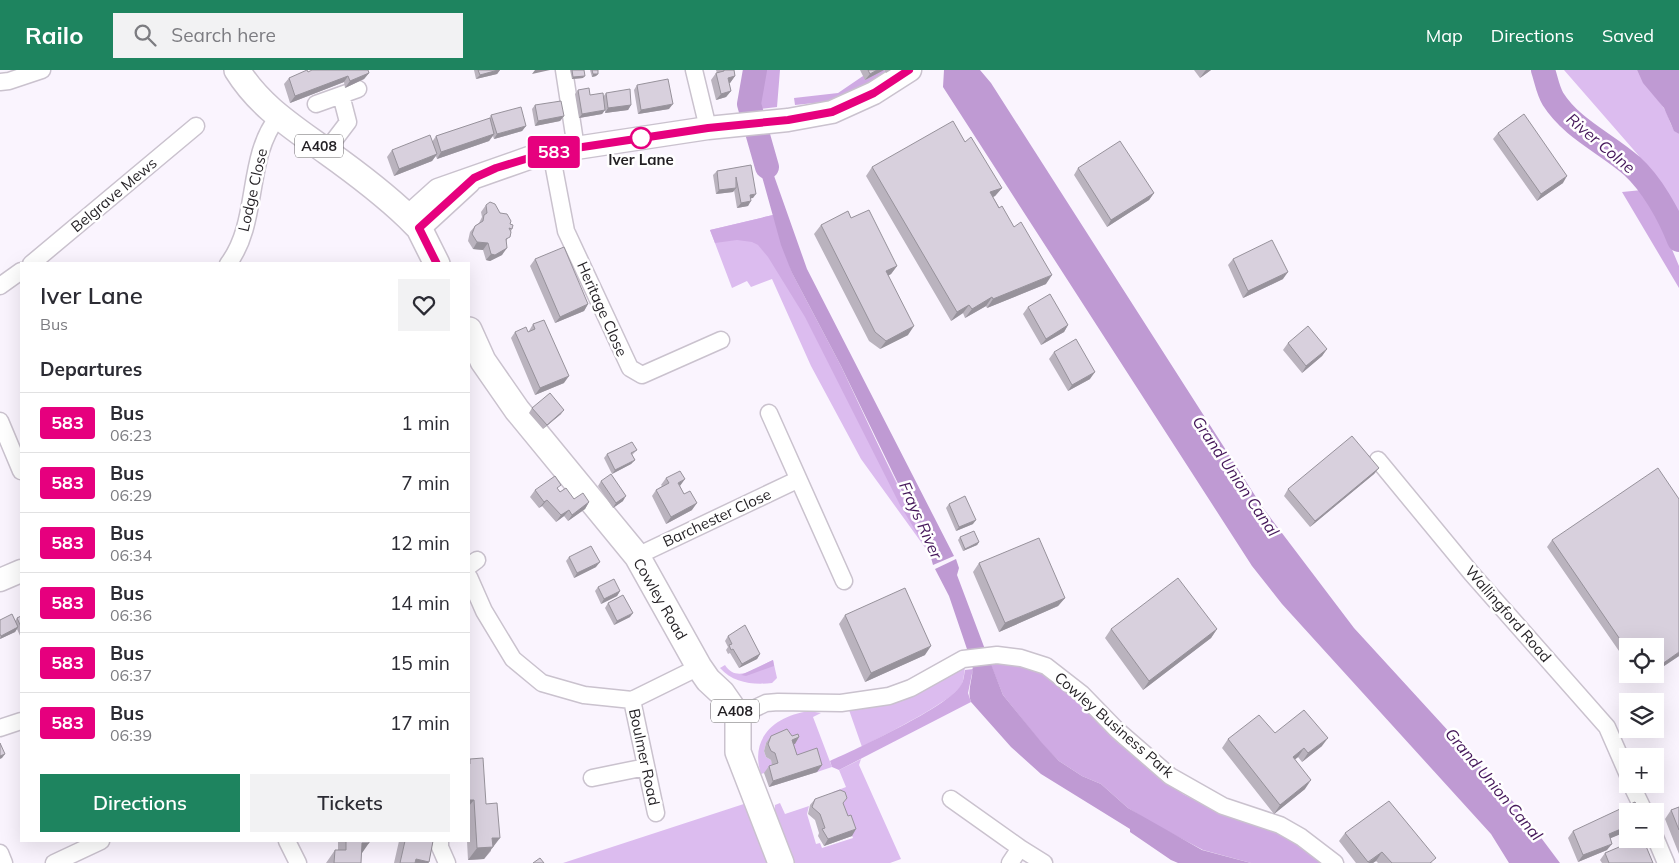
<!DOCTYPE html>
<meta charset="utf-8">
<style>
:root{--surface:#fff;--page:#f2f2f3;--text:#2b2b33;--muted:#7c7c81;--line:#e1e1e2;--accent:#1e845f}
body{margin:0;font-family:Mulish,sans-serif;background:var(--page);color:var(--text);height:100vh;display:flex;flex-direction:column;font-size:19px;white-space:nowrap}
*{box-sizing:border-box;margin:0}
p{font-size:16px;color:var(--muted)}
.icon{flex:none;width:28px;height:28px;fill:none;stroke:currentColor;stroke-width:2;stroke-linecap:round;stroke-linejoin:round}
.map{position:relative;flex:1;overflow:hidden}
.details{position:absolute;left:20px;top:192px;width:450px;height:580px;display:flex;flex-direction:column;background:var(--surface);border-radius:0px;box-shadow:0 5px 20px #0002}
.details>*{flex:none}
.badge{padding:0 10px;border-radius:4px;font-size:18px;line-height:32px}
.tools{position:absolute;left:1619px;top:568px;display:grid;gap:10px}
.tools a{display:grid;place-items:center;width:45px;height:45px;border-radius:0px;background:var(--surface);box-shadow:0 5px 20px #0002;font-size:25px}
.map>.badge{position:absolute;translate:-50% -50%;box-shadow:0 0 0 2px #fff}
h2{padding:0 20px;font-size:19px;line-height:45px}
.round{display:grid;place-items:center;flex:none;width:52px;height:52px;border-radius:0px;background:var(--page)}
.head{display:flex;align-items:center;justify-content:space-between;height:85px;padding:0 20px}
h1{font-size:24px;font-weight:600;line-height:38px}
.cta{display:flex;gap:10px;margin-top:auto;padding:10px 20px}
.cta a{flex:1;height:58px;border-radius:0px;background:var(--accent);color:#fff;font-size:20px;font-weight:600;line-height:58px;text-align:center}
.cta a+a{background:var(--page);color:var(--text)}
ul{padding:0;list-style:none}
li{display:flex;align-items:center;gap:15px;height:60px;padding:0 20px;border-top:1px solid var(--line)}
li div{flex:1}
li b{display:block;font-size:19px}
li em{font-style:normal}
li .badge{min-width:55px;font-weight:700;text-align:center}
header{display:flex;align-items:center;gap:30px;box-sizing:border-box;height:70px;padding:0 25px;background:var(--accent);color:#fff}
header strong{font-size:24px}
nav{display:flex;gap:28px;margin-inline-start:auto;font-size:18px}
.search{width:350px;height:45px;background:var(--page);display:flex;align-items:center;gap:12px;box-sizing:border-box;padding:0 18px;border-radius:0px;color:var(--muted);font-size:19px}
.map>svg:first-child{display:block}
</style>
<header>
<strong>Railo</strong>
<div class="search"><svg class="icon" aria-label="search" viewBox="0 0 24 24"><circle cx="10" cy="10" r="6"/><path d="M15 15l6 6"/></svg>Search here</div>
<nav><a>Map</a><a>Directions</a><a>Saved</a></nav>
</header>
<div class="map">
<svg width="1679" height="793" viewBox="0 0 1679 793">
<rect width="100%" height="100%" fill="#faf4fe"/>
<path fill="#dcbcef" d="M1564,0H1637C1645,18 1657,26 1665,40C1670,48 1670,59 1679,64V166L1639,86Z
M773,145L792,203L927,473L929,483L861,389L811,296L772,209L751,217L747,211L732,218L710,160Z
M773,590L777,608L772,613C753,615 733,613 720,598L725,595C737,614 757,597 773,590Z
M965,597C964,602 964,611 961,616C951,632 882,666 862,677L849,640L896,632Z
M809,641L821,643L813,647L832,697L817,702L792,692L782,666L766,673L764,681L766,687L771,690L774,700L761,704C749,667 776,646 809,641Z
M861,689L859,695L901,789L890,793H789L775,754V735L780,733L785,744L809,736L807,744L816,774L820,773L822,778L853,768L833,722L846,717L839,700Z
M756,730L780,793H563Z"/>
<path fill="#cfaae3" d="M758,0H780L777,37L760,39Z
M884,0L886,3L834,31L795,35L794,28L838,23L863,6Z
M1642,120L1660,151L1679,196V218L1622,122Z
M773,145L792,203L841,296L929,483L900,435L805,247L768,187L758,175L752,172L737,170L715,173L710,160Z
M773,590L774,596L746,606L741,605Z
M990,593L1024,597L1041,603L1060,617L1164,710L1183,724L1204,735L1283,764L1326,793H1251L1203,780L1152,753L1128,738L1101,714L1082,706L1059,691L1042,674L1003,625Z
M973,599L968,623L971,632L839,700L832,697L830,691C854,680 950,636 961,615C964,611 964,604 965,600Z"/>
<path fill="#bf9ad3" d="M748,0H758L760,39L742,41L743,13Z
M944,0H980L991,13L1263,438L1354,558L1518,737L1560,793H1509L1491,764L1282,534L1252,496L943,17Z
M1637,0H1679V64L1674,61L1664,38L1643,13Z
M766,66L772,100L807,199L954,486L933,495L927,473L891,399L841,296L792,203L781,175L751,67Z
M956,489L959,498L957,505L986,582L969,585L949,526L935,499Z
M989,589L1003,625L1042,673L1059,691L1082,706L1101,714L1128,738L1202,780L1251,793H1178L1171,790L1130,762V759L1041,704L1011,677L971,632C966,618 975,606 972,592Z"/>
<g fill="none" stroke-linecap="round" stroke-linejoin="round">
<path stroke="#bf9ad3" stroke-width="24" d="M755,0L749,34L767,97
M1543,0C1546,9 1548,21 1553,29C1572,59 1606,73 1632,96C1652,114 1669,145 1679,170"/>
<g stroke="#cac2ce" stroke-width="19">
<path id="street" d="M564,0L576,78
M694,0L708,58
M0,12L9,11L42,0
M316,34L358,19
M326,81L348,52L341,25
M551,82L566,161L630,298L642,305L721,270
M31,194L196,56
M228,194C260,152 245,88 278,47
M0,216L21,201
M769,343L844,511
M0,351L21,401
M1378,390L1472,504L1607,657L1628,705
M637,486L797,410
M469,496L477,490
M469,507L484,541L513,589L542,613L584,625L632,630L699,597
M632,630L656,743
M738,646L766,633L778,632L841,633L889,626L911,618L963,589L997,585L1021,588L1046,596L1082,624L1117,660L1170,706L1223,736L1280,755L1301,767L1335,793
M0,658L21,651
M592,708L646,697
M1631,714L1644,741
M951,729L1020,778
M1655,767L1666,793
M287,771L298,793
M440,771V777L447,793
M0,783L4,793
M54,793L101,771
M1010,793L1020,778L1044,793"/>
</g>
<g stroke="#cac2ce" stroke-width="25">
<path id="secondary" d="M408,147L438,120L529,88L576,78L708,58L788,50L832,42L874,23L910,0
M419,158L469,112
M0,510L21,501"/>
</g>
<g stroke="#cac2ce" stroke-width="28">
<path id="primary" d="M237,0C260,37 293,57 327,82C355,102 383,123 408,147L419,158L437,194
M469,260L483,291L517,340L637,486L699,597L708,610L722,623L738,646V682L781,793"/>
</g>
<use href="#street" stroke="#fff" stroke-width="16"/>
<use href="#secondary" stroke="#fff" stroke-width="22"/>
<use href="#primary" stroke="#fff" stroke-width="25"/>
</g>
<path fill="#bab3be" d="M474,0H500L497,4L476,9Z
M570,0H584L583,8L572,9Z
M590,0H598V4L596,6L592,7Z
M716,0H734L735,6L730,13H729L731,21L726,27L716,30L711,10L716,3H717Z
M860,0H891L886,3L884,0L865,10Z
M1194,0H1211L1200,8Z
M308,2L369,3L364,9L345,18L344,12L290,33L284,14L289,8Z
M637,15L669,39L638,44L634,20Z
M578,20L590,25L603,27L606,23L631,35L628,40L605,43V40L602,44L579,48L575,24Z
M535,35L564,46L560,51L535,56L532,39Z
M491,45L526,56L522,61L494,69L493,66L489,71L437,89L436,86L432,91L394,106L387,87L392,80L432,72L436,66L489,49Z
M1498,63L1563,113L1537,131L1493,69Z
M965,72L1002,118L995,126L993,127L1046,214L987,238L986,236L965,248L963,243L951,251L866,106L872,97Z
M751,95L753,128H750L748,136L737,138L734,120L733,122L716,124L713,105L717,101Z
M1078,98L1154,123L1149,130L1107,157L1074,105Z
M486,135L500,143L510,154L512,159L506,172L502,185L490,191L486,190L483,180L473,179L468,171L470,162L475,156L479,153L482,147L481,142Z
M851,148L897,196L891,204L888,206L908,265L880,279L869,271L814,164L821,155Z
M535,189L588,234L584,241L555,253L530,196Z
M1233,189L1283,209L1243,228L1228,195Z
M1028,237L1068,255L1064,262L1041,275L1023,244Z
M533,254L564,313L535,325L511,268L515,262H529V261Z
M1288,273L1327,279L1322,286L1302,303L1283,280Z
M1054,282L1090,309L1068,321L1049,289Z
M532,338L561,344L543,359L529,343Z
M637,380L632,385L635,390L631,394L612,404L604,388L607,384Z
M1379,398L1374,404L1310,457L1284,426L1288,419Z
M666,408L680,416L692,440L666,454L652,426L656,420L662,416L661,415Z
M601,411L623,431L613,438L598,416Z
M558,419L560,422L574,429L589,432L585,439L568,451L564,446L556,452L542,436L539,438L530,427L535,420Z
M949,434L973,454L956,461L946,438Z
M960,467L979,472L977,475L963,481L958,470Z
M1552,470L1679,586L1655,602V576H1628V594L1547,477Z
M569,487L596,497L574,508L566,491Z
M979,493L1065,528L1058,536L999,562L973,502Z
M598,517L620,521L617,526L601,534L595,521Z
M608,533L630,547L614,555L605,538Z
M845,545L925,585L865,612L839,554Z
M21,546V568L17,559L15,562L0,569V550L15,551L17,548Z
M1111,559H1217L1211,568L1143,620L1105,568Z
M728,566L760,584L757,589L739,598L730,583L728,584L726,580L728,577L725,571Z
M1634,604H1653L1640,612Z
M1275,663L1322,676L1302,692L1298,687L1294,690L1305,719L1274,744L1222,678L1228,669Z
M771,666H792L799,667L794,674L797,685L822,695L817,702L769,717L764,703L769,696L772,695L771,690L766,687L764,681L766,673Z
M470,689L486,734L491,781L484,789L468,790L467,771H469V690Z
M815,729L843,733L852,766L824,776L818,766L819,763L815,750L808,744L810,735Z
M1679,737V784L1665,749L1671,740Z
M1628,741V761L1610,768L1607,780L1578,792L1568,768L1573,761Z
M1345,763L1433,793H1378L1376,791L1373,793H1356L1339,771Z
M338,771H369L361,784V793H326L335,780H338Z
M399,771H433L429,792L428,793H394Z
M1605,783L1653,793H1602L1600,790Z"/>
<path fill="#97929b" d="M498,0H500L497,4L476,9L480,5Z
M535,0H550L532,4Z
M877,0H884L865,10L870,4Z
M1206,0H1211L1200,8L1205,1Z
M369,3L364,9L345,18L350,11Z
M593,4H598L596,6L592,7Z
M348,6L344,12L290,33L295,26Z
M585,6L583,8L572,9L573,7Z
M735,6L730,13L723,14L728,8Z
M731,21L726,27L716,30L721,24Z
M673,34L669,39L638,44L641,40Z
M631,35L628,40L605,43L608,38Z
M605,40L602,44L579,48L582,44Z
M564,46L560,51L535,56L538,51Z
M526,56L522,61L494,69L497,64Z
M494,64L489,71L437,89L441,82Z
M437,84L432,91L394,106L399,99Z
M1567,106L1563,113L1537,131L1541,124Z
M736,118L733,122L716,124L719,120Z
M1002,118L995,126L984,131L990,122Z
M1154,123L1149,130L1107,157L1111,150Z
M756,124L753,128L747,129L750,125Z
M751,131L748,136L737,138L741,133Z
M477,172L488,173L483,180L473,179Z
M507,178L502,185L490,191L486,190L491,184Z
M897,196L891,204L880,210L886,201Z
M1288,202L1283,209L1243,228L1248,221Z
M1052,205L1046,214L987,238L993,229Z
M992,227L986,236L965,248L972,239Z
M588,234L584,241L555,253L560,247Z
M969,235L963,243L951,251L957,242Z
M1068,255L1064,262L1041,275L1046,269Z
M914,256L908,265L880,279L886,271Z
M1327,279L1322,286L1302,303L1306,296Z
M1095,302L1090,309L1068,321L1072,315Z
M569,306L564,313L535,325L540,318Z
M564,340L561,344L543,359L547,355Z
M635,390L631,394L612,404L615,400Z
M1379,398L1374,404L1310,457L1315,451Z
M685,409L680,416L678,413Z
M626,426L623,431L613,438L616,433Z
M547,430L542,436L539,438L544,432Z
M589,432L585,439L568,451L572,445Z
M697,433L692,440L666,454L671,447Z
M569,440L564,446L556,452L561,445Z
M976,450L973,454L956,461L959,457Z
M979,472L977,475L963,481L965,479Z
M600,492L596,497L574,508L577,503Z
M620,521L617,526L601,534L604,529Z
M1065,528L1058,536L999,562L1005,553Z
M633,543L630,547L614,555L617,551Z
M18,557L15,562L0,569L1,566Z
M1217,559L1211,568L1143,620L1149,611Z
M931,576L925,585L865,612L871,603Z
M1679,582V586L1655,602V599Z
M760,584L757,589L739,598L742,594Z
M1648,604H1653L1640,612L1645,606Z
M799,667L795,674L788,676L792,670Z
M1328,668L1322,676L1302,692L1308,683Z
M1304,678L1298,687L1287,696L1293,687Z
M5,684L2,688L0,689V686Z
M822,695L817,702L769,717L773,711Z
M1311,710L1305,719L1274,744L1280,735Z
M469,730H474L469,736Z
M1628,756V761L1604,771L1609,764Z
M856,759L852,766L824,776L828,769Z
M492,768H500L484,789L468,790L477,778Z
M362,773H369L360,786Z
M1612,774L1607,780L1578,792L1583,785Z
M1382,782L1376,791L1373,793H1368Z
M416,789L429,792L428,793H413Z"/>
<path fill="#d8d0dd" stroke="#97929b" d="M307,0L308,2L312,0H368L369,3L350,11L348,6L295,26L289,8Z
M478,0H498L480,5Z
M572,0H584L585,6L573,7Z
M592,0H598V4H593Z
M724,0H734L735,6L728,8L731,21L721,24L716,3L724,1Z
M868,0H877L870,4Z
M668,9L673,34L641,40L637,15Z
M589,18L590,25L603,23L605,40L582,44L578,20Z
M630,19L631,35L608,38L606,23Z
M561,31L564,46L538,51L535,35Z
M521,37L526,56L497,64L491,45Z
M1524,44L1567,106L1541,124L1498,63Z
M490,48L494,64L441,82L436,66Z
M953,51L965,72L971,67L1002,118L990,122L999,138L1002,136L1014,157L1021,152L1052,205L993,229L992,227L972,239L969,235L957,242L872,97Z
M430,65L437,84L399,99L392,80Z
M1120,71L1154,123L1111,150L1078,98Z
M751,95L756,124L750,125L751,131L741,133L736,107V118L719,120L717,101Z
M490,132L495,134L500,143L507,144L511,151L510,154L513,155L512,159L509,158L511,162L510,167L506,169L507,178L495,185L491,184L488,173L477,172L472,164L475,156L483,151L484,145L487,143L486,135Z
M869,140L897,196L886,201L914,256L886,271L875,262L821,155L848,141L851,148Z
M1272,170L1288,202L1248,221L1233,189Z
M564,177L588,234L560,247L535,189Z
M1050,224L1068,255L1046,269L1028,237Z
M544,250L569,306L540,318L515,262L526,257L528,262L535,259L533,254Z
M1308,256L1327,279L1306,296L1288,273Z
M1076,269L1095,302L1072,315L1054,282Z
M550,323L564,340L547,355L532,338Z
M1352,366L1379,398L1315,451L1288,419Z
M632,372L637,380L631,383L635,390L615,400L607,384Z
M1658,398L1679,429V582L1655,599V576H1628V581L1552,470Z
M680,401L685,409L678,413L684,424L690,421L697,433L671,447L656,420L669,413L666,408Z
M611,404L626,426L616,433L601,411Z
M555,406L561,415L557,418L560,422L566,418L574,429L583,423L589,432L572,445L569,440L561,445L547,430L544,432L535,420Z
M965,426L976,450L959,457L949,434Z
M974,461L979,472L965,479L960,467Z
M1039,468L1065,528L1005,553L979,493Z
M591,476L600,492L577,503L569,487Z
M1178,508L1217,559L1149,611L1111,559Z
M614,509L620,521L604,529L598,517Z
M905,518L931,576L871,603L845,545Z
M623,525L633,543L617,551L608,533Z
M12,544L18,557L1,566L0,564V550Z
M21,546V557L17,548Z
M745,555L760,584L742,594L733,579L731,580L729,575L732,574L728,566Z
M1304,640L1328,668L1308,683L1304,678L1293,687L1311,710L1280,735L1228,669L1259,645L1275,663Z
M787,659L792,666L798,664L799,667L792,670L797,685L817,678L822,695L773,711L769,696L778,693L775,683L771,681L768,674L771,666Z
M0,673L5,684L0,686Z
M483,688L486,734L497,733L500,768H492L493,777L477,778L474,730H469V694H470V689Z
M840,720L845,722L847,728L843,733L848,746L851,745L856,759L828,769L822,759L825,758L820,744L812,737L815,729Z
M1389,731L1436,788L1430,793H1392L1382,782L1368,792L1345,763Z
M1635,732L1640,741H1628V756L1609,764L1612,774L1583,785L1573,761Z
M1679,737V760L1671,740Z
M1638,769H1643L1653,793H1609L1605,783Z
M346,771H369V773H362L361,793H334L335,780H346Z
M405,771H433L429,792L416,789L415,793H400Z
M540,788L544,793H533Z"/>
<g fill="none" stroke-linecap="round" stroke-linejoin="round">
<g stroke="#fff" stroke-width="11">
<path id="line" d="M437,194L419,158L474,108L496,98L529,88L576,78L708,58L788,50L832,42L874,23L909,0"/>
</g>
<use href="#line" stroke="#e6007e" stroke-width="8"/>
</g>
<circle fill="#fff" stroke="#e6007e" stroke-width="2.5" cx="641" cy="68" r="10"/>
<g text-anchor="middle" stroke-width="5" stroke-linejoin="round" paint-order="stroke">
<g fill="#fff" stroke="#646265" stroke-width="1">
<rect x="295" y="64.5" width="48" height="23" rx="4"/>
<rect x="711" y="629.5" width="48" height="23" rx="4"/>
</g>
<g font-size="14" font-weight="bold" fill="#221f23">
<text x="319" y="81">A408</text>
<text x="735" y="646">A408</text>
</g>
<g font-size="15" font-weight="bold" fill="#221f23" stroke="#fff">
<text x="641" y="95">Iver Lane</text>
</g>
<g font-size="15" fill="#221f23" stroke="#fff">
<text transform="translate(253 120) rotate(-77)" y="5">Lodge Close</text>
<text transform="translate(114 125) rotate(-40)" y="5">Belgrave Mews</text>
<text transform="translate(602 239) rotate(66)" y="5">Heritage Close</text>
<text transform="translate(717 448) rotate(-25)" y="5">Barchester Close</text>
<text transform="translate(660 529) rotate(60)" y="5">Cowley Road</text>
<text transform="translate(1508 544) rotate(49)" y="5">Wallingford Road</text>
<text transform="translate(1114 655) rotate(41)" y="5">Cowley Business Park</text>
<text transform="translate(644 687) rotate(78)" y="5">Boulmer Road</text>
</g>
<g font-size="16" font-style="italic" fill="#45175a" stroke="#fff">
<text transform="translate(1601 73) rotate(40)" y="6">River Colne</text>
<text transform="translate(1236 406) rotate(56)" y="6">Grand Union Canal</text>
<text transform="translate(921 450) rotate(66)" y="6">Frays River</text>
<text transform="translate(1494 714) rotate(50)" y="6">Grand Union Canal</text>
</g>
</g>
</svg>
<div class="tools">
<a><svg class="icon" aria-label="locate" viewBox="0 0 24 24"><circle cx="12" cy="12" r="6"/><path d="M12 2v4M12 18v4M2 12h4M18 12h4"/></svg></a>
<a><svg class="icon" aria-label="layers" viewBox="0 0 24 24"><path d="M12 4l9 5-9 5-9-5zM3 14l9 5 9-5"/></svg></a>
<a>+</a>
<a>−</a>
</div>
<b class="badge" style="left:554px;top:82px;background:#e6007e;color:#fff">583</b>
<section class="details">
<div class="head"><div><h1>Iver Lane</h1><p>Bus</p></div><a class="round"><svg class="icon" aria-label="heart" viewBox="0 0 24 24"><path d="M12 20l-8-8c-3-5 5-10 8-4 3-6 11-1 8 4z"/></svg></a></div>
<h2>Departures</h2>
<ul>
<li><span class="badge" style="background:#e6007e;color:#fff">583</span><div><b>Bus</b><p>06:23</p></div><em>1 min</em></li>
<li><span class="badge" style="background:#e6007e;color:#fff">583</span><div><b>Bus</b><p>06:29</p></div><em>7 min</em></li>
<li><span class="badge" style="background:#e6007e;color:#fff">583</span><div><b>Bus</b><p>06:34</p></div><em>12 min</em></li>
<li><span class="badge" style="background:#e6007e;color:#fff">583</span><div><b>Bus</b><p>06:36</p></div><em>14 min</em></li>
<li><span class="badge" style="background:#e6007e;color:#fff">583</span><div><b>Bus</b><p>06:37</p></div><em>15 min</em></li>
<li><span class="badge" style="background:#e6007e;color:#fff">583</span><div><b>Bus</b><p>06:39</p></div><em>17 min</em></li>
</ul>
<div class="cta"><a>Directions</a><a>Tickets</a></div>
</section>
</div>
